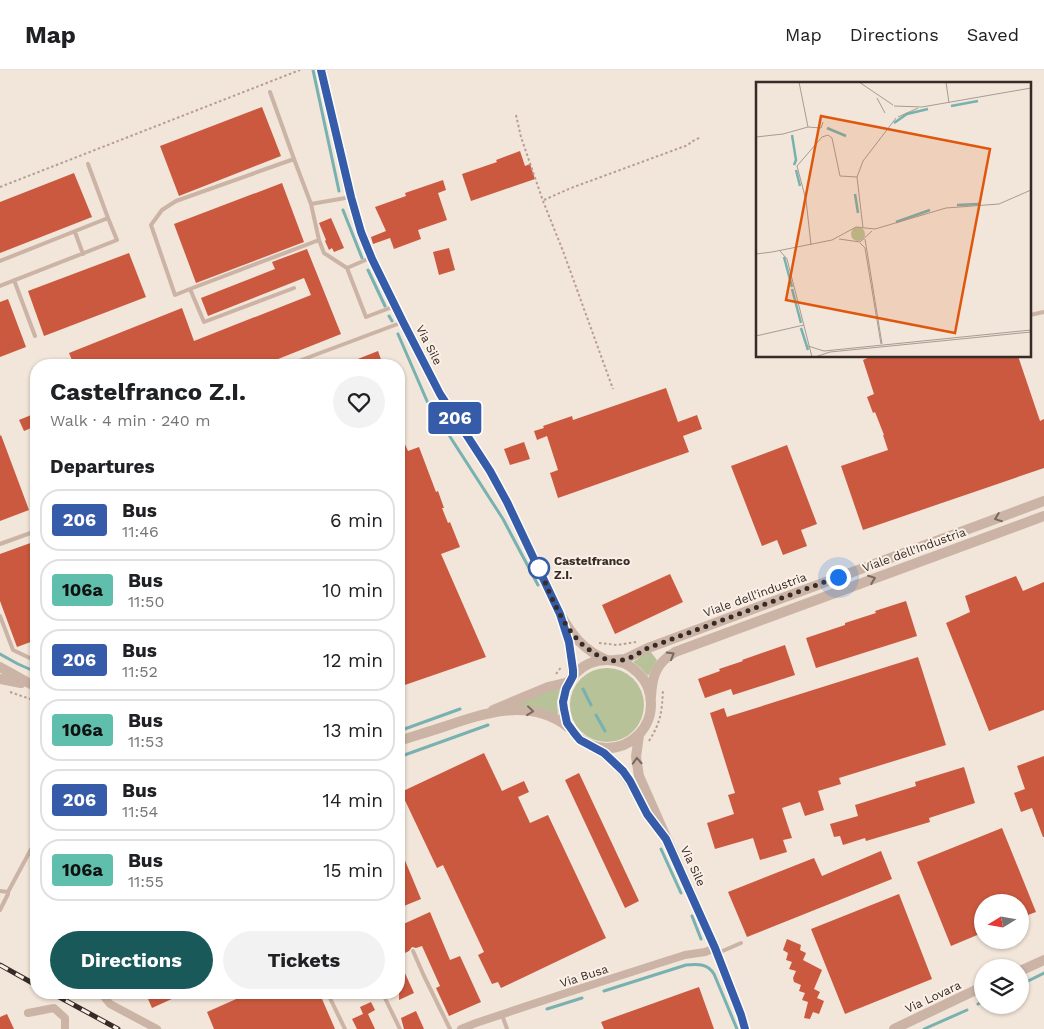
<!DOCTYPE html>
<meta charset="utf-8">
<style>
:root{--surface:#fff;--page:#f2f2f2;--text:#202124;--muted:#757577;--line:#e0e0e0;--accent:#1a5959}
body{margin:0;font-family:"Work Sans",sans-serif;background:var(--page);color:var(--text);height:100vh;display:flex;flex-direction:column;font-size:19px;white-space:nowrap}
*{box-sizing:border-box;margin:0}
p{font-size:16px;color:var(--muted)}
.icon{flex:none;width:28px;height:28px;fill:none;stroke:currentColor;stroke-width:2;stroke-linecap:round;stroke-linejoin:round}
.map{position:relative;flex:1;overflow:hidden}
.drawer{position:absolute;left:30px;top:289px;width:375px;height:640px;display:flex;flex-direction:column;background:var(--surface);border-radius:20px;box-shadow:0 1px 4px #0004}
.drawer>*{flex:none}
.badge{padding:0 10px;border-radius:4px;font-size:18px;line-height:32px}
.needle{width:32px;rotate:259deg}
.controls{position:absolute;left:974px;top:824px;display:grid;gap:10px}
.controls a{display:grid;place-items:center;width:55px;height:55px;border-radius:50%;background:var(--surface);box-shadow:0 1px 4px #0004;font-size:25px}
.you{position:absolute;width:25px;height:25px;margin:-12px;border:4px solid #fff;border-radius:50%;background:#1a73e8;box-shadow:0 0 0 8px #1a73e833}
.map>.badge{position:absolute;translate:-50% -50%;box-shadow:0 0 0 2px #fff}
h2{padding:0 20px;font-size:19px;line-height:45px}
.round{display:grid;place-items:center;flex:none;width:52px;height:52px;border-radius:26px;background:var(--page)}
.head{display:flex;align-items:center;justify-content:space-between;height:85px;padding:0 20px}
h1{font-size:24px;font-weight:700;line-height:38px}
.action{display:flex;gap:10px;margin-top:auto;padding:10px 20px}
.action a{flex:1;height:58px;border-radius:30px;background:var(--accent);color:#fff;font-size:20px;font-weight:700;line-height:58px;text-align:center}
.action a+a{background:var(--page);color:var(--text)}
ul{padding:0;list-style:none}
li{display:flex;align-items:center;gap:15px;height:62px;margin:0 10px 8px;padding:0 10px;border:2px solid var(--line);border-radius:20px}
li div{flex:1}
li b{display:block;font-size:19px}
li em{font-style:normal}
li .badge{min-width:55px;font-weight:700;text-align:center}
header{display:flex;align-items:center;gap:30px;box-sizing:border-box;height:70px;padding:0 25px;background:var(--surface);border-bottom:1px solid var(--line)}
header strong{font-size:24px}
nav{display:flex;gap:28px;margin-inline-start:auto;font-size:18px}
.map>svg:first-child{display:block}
</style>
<header>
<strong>Map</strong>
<nav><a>Map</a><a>Directions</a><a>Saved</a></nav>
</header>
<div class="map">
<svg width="1044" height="959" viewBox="0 0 1044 959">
<rect width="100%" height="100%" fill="#f2e5d9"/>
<path fill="#b7c299" d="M650,581L657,590L648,606L641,598L633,592Z
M570 635a37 37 0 1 1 74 0a37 37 0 1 1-74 0Z
M560,618L557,632L558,646L498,639L552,620Z"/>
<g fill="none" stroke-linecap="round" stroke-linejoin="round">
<path stroke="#77b1b0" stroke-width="3" d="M313,0L339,121
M343,140L362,188
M368,200L385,236
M389,246L392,251
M398,264L427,331L503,449L538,515
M0,584L18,594L36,602
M583,619L591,635
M596,645L605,661
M399,661L460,639
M399,687L488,655
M661,779L681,823
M692,846L701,869
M1020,915L1044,903
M604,921L686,895C697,894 707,893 714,904L737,959
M978,934L982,932
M547,939L582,928
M924,959L967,940"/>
</g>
<path fill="#cb593f" d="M262,37L281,86L179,126L160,76Z
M520,81L525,96L530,94L535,109L471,131L462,104L497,92L496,90Z
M74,103L92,147L0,183V132Z
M443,110L446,120L438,123L447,150L418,160L421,169L394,179L390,168L373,174L371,167L386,161L375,137L406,126L405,123Z
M282,113L304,172L196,213L174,154Z
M331,148L344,178L334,182L332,178L329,180L325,171L326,170L319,153Z
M449,178L455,200L439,205L433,182Z
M307,179L341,264L263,295H74L69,283L182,238L194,271L311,225L304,208L208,246L201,228L275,199L272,192Z
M129,183L146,227L44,266L28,221Z
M8,229L26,277L0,287V232Z
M378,281L383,295H345V294Z
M872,286H1018L1040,351L1044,349V398L863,460L841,396L888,380L883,365H884L875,342L873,343L867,327L874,324L863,290Z
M666,318L678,352L697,345L702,359L683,366L689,382L558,428L550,403L558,400L547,366L537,370L534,361L544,358L543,356L572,346L573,350Z
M36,343V356L24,361L19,350Z
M399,361L408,381L419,377L436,422L438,421L444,438H442L448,453L450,452L460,477L441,484L486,587L399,617Z
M1,365L29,440L0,451V366Z
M524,372L530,389L510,395L504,379Z
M787,375L817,454L801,460L807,476L783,485L777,470L762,476L731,396Z
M36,471V570L17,577L0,531V484Z
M670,504L683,532L615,564L602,535Z
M1016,506L1023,521L1044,512V640L989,661L946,553L970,542L965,526Z
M906,531L917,566L816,598L806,568L845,555V553L876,543L875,541Z
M785,575L795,605L733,625L731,619L705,628L698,609L720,601L719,599L743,591L742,590Z
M918,587L946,675L839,708L841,714L818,721L824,740L805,746L800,732L782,738L792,768L783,770L787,782L760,790L753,768L715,779L707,753L734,744L728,725L735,723L710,643L724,638L727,647Z
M484,683L502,721L524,711L529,722L518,727L530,753L548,745L606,868L501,918L498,912L492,914L478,885L484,882L443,795L437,798L401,722Z
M1044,686V767H1043L1032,738L1021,742L1014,723L1025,719L1017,696Z
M964,697L975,733L929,748L930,752L866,771L865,768L843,775L840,766L834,767L830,754L858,746L855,735L916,716L915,712Z
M579,703L639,831L625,838L565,710Z
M1002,758L1036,842L1020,848V832H982V863L951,876L917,792Z
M399,776L421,829L399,838Z
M881,781L892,809L747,867L728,822L814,788L822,806Z
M899,824L932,909L845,944L811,859Z
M430,842L450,890L460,886L481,932L449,946L436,918L440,916L422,876L416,878L412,877L409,881L399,886V856Z
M787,869L801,875L800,880L806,883L803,890L822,900L814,919L820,922L817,928L824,931L819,944L813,942L810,949L804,948L808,932L802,930L805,923L799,921L801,915L794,912L793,908L796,901L789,899L792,892L786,890L788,883L783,880Z
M399,890L414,923L399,930Z
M699,917L714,959H604L601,952Z
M145,922H187L152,938Z
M252,922H319L335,959H214L207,942Z
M371,932L375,940L368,944L375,959H357L352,949L363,944L360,937Z
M416,941L424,959H404L401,948Z
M7,944L14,959H0V947Z"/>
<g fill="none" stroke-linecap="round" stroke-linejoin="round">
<path stroke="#b79e8f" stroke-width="2" stroke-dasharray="2.5 2.5" stroke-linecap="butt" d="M516,45L521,67L543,131L563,181L613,319
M0,117L300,0
M544,130L571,118L688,75L691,72L701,67
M599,573L617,575L636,572
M556,604L562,596
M10,622L36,631
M649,671C661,652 662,641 663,619"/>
<path stroke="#cbb4a5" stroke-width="4" d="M270,22L294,89
M88,94L108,148
M75,162L83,184
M319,170L324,183L347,198L366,247L395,236
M0,191L108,148L117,170L0,216
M347,198L370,188
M14,210L35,266
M294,218L204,252L190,219L319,170L311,134L351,127
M190,219L175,225L151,155L162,140L176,131L294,89L311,134
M1030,245L1044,242
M288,295L403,252
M35,392L36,391
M0,474L36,461
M0,546L13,580L36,591
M0,821L8,822V824L0,840
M8,822L36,770
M413,881L424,906L450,959
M718,883L741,873
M327,922L345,959
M382,922L400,959
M502,945L507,959"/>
<path stroke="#cbb4a5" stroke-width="8" d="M100,922L110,934L157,959
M28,943L54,938L65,948V959
M461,959L476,953L560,925L666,891L685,885L705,882L715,878"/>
<path stroke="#cbb4a5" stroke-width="10" d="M321,0L351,127L361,162L372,189L403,252L440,324L490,401L507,432L560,544C572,565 583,580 607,590
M565,558L570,577L573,607
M563 634a44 44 0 1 1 88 0a44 44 0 1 1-88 0Z
M615,590L625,589L648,578L1044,431
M0,597L36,617
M0,609L21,613
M651,627C652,606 656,593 675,582L1044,446
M493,640L548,617L569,612
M639,665L636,687L639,706L715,878L741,945L745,959
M399,671C414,666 428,662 443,657C484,643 530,627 568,657
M596,678C632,700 634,728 658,758
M1020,901L1044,890
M894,959L982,917"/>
<g stroke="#362b27" stroke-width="5">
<path id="rail" d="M0,895L36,915
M50,922L118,959"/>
</g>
<use href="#rail" stroke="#faf0e6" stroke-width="3" stroke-dasharray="9" stroke-linecap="butt"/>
</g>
<defs><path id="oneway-chevron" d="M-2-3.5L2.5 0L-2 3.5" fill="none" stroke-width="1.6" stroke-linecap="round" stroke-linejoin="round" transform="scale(1.25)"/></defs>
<g stroke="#796960">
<use href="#oneway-chevron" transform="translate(998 448) rotate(159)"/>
<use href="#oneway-chevron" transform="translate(872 509) rotate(-21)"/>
<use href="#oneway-chevron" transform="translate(671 585) rotate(-30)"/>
<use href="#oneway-chevron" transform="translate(530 641) rotate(6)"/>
<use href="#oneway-chevron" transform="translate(637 691) rotate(-93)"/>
</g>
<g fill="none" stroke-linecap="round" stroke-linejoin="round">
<g stroke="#fff" stroke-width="11">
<path id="line" d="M321,0L351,127L361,162L372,189L403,252L440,324L490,401L507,432L560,544L569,572L573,600V606L566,619L563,632L564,639L567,653L575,664L580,670L604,683L623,701L630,711L647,744L666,769L715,878L741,945L745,959"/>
</g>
<use href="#line" stroke="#365ba9" stroke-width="8"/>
<path stroke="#362b27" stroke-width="5" stroke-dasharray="0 9" d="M539,498L537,493C548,518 559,551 579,571C584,577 591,581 597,585C605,590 614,592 623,590C632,588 640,582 648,578L838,507"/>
</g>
<circle fill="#fff" stroke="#365ba9" stroke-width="2.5" cx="539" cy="498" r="10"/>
<g text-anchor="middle" stroke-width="4" stroke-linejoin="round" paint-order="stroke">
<g font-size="12" fill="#362b27" stroke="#faf0e6">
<text transform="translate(429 275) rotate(63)" y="4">Via Sile</text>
<text transform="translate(914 480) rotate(-20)" y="4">Viale dell'Industria</text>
<text transform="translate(755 525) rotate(-20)" y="4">Viale dell'industria</text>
<text transform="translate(693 796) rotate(65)" y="4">Via Sile</text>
<text transform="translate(584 906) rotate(-18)" y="4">Via Busa</text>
<text transform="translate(933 927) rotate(-25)" y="4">Via Lovara</text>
</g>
<g font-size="12" font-weight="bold" fill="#362b27" stroke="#faf0e6" text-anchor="start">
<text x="554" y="495">Castelfranco<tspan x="554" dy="14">Z.I.</tspan></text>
</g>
</g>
<g transform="translate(756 12)">
<rect width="275" height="275" fill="#f2e5d9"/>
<path d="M95 152a7 7 0 1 1 14 0a7 7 0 1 1-14 0Z" fill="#b7c299"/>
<path fill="none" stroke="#77b1b0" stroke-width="2.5" d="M195,24L222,19M138,41L151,32L172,27M71,46L90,54M36,53L40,78L38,83M40,88L44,104M99,112L102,131M201,123L223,122M140,140L174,128M28,175L36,205M36,207L45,241M45,246L52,268"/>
<path fill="none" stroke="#a79b92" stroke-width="1" d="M43,0L52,45L65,46L67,40M103,0L137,23M190,0L193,21M121,16L129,31M138,24L166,25L275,6M142,35L162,26M0,55L27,52L52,45M107,146L101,95L107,79L140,36M83,157L104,160L116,149M109,157L126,262M76,158L100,145L119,147L190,126L243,122L275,108M104,161L109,166L125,262M55,163L50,118L41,84L66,55L72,53L76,56L84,94L101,95M24,169L31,177L56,275M16,170L76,158M0,172L16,170M0,254L48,243M52,264L68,269L275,248M59,275L74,270L275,250"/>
<path fill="#df570d" fill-opacity="0.15" stroke="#df570d" stroke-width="2.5" d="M65,34L234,67L199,251L30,218Z"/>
<rect width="275" height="275" fill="none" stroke="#362b27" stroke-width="2.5"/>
</g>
</svg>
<div class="controls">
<a><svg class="needle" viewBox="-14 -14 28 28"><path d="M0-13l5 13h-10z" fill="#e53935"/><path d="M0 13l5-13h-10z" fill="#757577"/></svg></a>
<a><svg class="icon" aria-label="layers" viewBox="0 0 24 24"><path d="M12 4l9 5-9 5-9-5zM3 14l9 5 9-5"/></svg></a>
</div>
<div class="you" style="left:838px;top:507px"></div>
<b class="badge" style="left:455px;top:348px;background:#365ba9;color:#fff">206</b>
<section class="drawer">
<div class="head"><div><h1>Castelfranco Z.I.</h1><p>Walk · 4 min · 240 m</p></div><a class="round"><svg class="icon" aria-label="heart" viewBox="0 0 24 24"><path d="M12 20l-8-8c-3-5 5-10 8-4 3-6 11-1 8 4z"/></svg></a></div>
<h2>Departures</h2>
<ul>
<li><span class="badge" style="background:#365ba9;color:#fff">206</span><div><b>Bus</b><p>11:46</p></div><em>6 min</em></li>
<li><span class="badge" style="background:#5fbeac;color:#111">106a</span><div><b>Bus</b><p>11:50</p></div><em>10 min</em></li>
<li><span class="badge" style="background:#365ba9;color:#fff">206</span><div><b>Bus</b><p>11:52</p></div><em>12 min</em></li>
<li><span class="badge" style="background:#5fbeac;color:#111">106a</span><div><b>Bus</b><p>11:53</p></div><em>13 min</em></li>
<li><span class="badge" style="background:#365ba9;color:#fff">206</span><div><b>Bus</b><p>11:54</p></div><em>14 min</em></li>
<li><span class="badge" style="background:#5fbeac;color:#111">106a</span><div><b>Bus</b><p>11:55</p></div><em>15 min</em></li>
</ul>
<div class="action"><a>Directions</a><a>Tickets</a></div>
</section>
</div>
